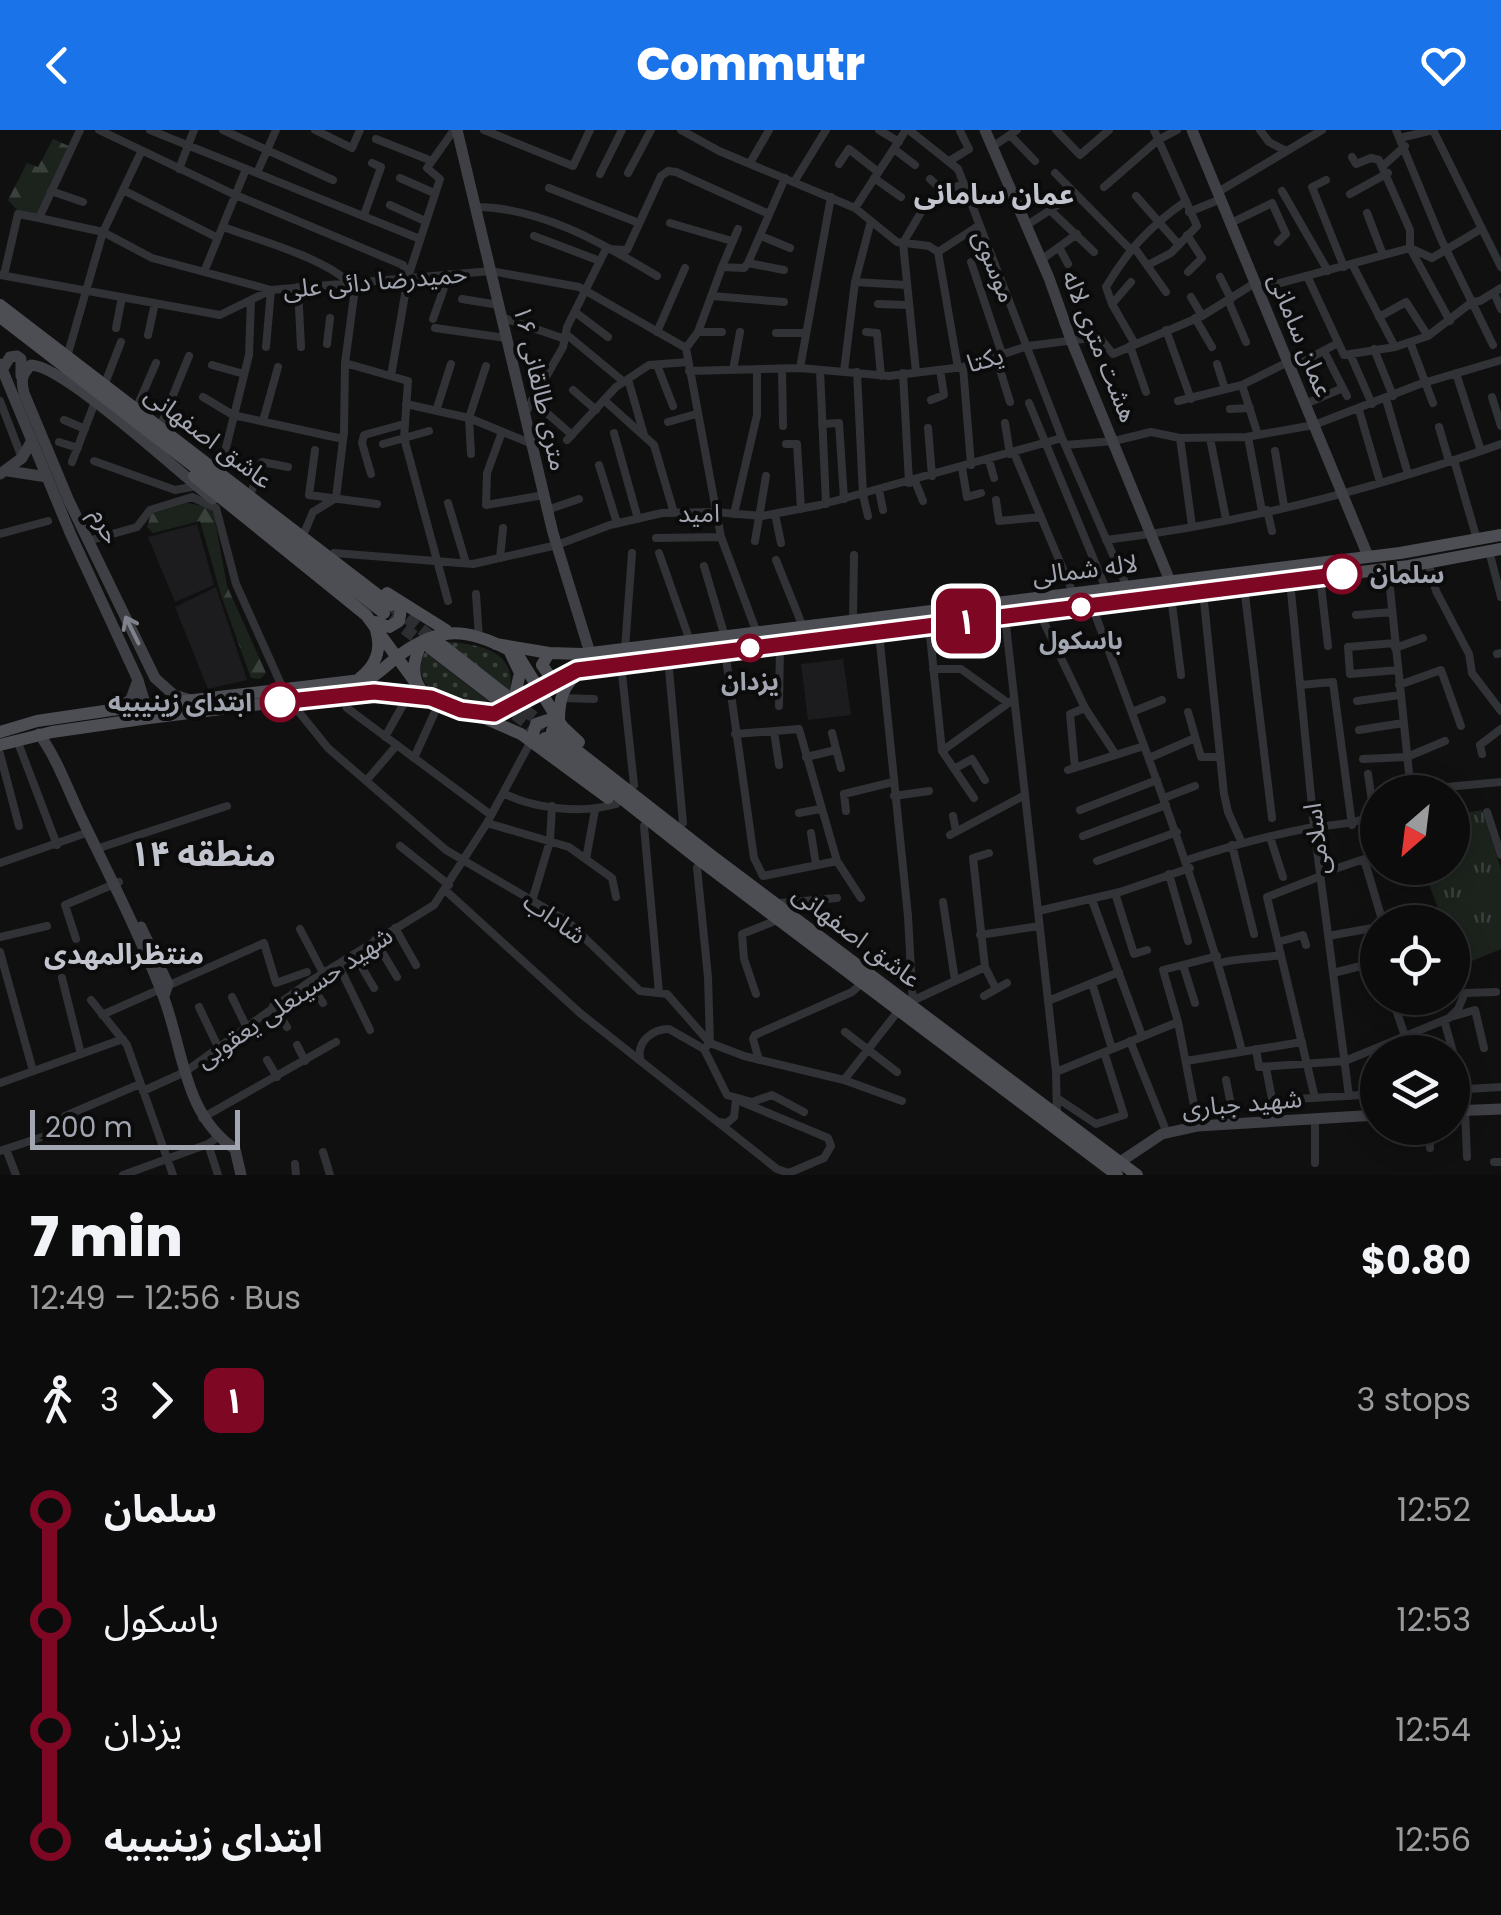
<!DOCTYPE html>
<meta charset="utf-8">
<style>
:root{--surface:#0c0c0d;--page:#151516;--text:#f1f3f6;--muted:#9a9b9d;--line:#2c2c2e;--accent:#1a73e8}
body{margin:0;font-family:Poppins,"Noto Sans Arabic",sans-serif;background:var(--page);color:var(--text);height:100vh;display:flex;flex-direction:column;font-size:38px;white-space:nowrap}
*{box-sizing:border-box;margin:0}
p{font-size:32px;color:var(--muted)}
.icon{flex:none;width:55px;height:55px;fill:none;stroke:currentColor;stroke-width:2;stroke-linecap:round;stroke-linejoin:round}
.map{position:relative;height:1045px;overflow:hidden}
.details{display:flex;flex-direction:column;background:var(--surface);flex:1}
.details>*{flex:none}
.badge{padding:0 20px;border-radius:15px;font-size:35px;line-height:65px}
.needle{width:65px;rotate:208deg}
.controls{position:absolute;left:1360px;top:645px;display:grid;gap:20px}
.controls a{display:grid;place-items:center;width:110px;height:110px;border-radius:50%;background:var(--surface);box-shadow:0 5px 25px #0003,0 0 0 2px var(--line);font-size:50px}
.scale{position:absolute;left:30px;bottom:25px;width:210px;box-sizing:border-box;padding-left:10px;border:5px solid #a2a6b1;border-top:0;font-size:28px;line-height:35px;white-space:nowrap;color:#a2a6b1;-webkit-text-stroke:8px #0b0b0c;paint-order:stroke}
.map>.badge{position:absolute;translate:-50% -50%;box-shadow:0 0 0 5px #fff}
.legs{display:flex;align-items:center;gap:15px;height:110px;padding:0 30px;font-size:32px}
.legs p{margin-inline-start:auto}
.overview{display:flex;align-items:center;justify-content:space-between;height:170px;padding:0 30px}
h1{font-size:55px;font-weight:800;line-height:75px}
ul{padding:0 30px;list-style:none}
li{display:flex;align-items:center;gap:35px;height:110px;font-size:38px}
li i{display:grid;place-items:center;width:15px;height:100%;margin:0 12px;background:currentColor}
li i::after{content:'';width:25px;height:25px;margin:-12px;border:8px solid;border-radius:50%;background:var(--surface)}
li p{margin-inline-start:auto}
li:first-child i{background:linear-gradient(#0000 50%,currentColor 0)}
li:last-child i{background:linear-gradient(currentColor 50%,#0000 0)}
header{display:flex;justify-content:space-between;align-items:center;height:130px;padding:0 30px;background:var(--accent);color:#fff;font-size:45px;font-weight:800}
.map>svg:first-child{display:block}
</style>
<header><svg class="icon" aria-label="back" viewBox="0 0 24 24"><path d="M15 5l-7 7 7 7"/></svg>Commutr<svg class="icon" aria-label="heart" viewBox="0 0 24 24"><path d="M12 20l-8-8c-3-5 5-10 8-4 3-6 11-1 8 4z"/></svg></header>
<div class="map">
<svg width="1501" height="1045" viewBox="0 0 1501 1045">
<defs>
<pattern id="grass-dots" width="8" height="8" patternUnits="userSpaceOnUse" patternTransform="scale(2.5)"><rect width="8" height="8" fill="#1c231d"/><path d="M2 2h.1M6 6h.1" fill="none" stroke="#3a403b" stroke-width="1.8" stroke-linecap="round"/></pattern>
<pattern id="forest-firs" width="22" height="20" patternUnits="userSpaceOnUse" patternTransform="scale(2.5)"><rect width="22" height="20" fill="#1c231d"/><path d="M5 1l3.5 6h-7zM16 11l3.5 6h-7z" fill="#3a403b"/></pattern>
<pattern id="park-tufts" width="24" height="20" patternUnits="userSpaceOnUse" patternTransform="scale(2.5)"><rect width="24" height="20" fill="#1c231d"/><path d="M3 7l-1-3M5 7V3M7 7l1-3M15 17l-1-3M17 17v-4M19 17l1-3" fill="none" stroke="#3a403b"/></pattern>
</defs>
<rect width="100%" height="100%" fill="#101011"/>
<path fill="#1c1c1e" d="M197,394L214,455L175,472L148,407Z
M216,457L247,550L208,559L175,477Z
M843,529L851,585L808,590L801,534Z"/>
<path fill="url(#grass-dots)" d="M439,511C476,514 520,518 509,565Z
M425,522L493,575C462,581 405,563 425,522Z"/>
<path fill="url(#forest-firs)" d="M53,9L69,16L35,87L19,82L8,70L27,33L38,37Z
M187,373L209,377L214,385L227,456L266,543L260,549L251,548L221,465L200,391L153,403L147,397L151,384Z"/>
<path fill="url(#park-tufts)" d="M1453,666L1465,683L1482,680L1501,739V819L1455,838L1452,792H1443L1423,738H1452Z"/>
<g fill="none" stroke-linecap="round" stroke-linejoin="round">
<path stroke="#2d2e31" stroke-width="12" stroke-dasharray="12 6" stroke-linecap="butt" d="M393,477L436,511
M390,488L426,515
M510,569L546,596
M501,573L540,604"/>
<path stroke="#313236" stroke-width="8" d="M80,0L39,88L103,102L152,128L271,160L266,217
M99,0L231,63L403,135L408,147
M150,0L420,109
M223,0L333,50
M315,0L352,18L360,0
M484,0L573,36L590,0
M681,0L719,21L855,78L871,91L855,152L844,241
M879,0L899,12
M909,0L958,39L1062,308L1127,457
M1056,0L1080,25L1109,0
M1260,0L1269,12L1286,21
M1396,0L1441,109L1493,215
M1433,0L1501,137
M1011,6L1035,31
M1400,8L1433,0
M376,9L432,31
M992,17L1017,0
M894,19L915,35
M1352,27L1356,34L1371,28L1379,30L1410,100V118L1450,191
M951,30L969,19L960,1
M750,33L769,0
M839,34L849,19L878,42
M1384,35L1405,16
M179,39L194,0
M257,43L276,0
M628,43L651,0
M1055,43L1129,118
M600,44L622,0
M400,48L434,63
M874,48L901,67
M930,49L943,61L964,54
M1326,50L1312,57L1344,137
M794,52L826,0
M1104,57L1158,10L1177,0
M549,58L639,93
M123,60L218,108
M51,61L83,72
M1282,61L1328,141
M1218,62L1322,0
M1350,64L1388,43
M1136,66L1179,115
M390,75L425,91
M475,77C541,77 602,113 657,146
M855,78L906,0
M1051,81L1094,122
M1189,82L1221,69
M1367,83L1383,125
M364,85L381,37L372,33
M871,91L897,112L929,116L938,122L978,96
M670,93L732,111
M1231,93L1272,73L1286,104L1278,112
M1027,95L1075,64
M223,97C256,109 324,128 348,152
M1187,105L1202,128L1188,142
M534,106L600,131
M761,106L790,118
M1134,117L1166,162
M1060,119L1068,134
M938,122L958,238
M1041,130L1077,104
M971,132L1002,224
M748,133L784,140
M1352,134L1395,217
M1148,135L1171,123L1197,96L1154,0
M722,137L738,99
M204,142L246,39
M0,145L220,185L271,160L491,141L579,157L686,218
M4,145L18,84L39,88
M1220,147L1231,169
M1308,148L1344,225L1395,217L1428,206L1472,172L1480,171L1501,158
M855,152L906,155
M298,157L301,217
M1258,159L1410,118L1432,128L1481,99
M1494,163L1501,179
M712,166L784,172
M1191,167L1202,186
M462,169L499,175
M1228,170L1246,212
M878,174L909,175
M1112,174L1131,152
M575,182L608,207
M501,187L565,209
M1379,187L1406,172L1428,206
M1195,188L1212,217
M433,189L449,144
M116,198L122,167
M435,198L506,208
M1166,200L1191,269
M657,202L685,138
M698,202H722
M866,202L877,203L881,246
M776,203H804
M566,204L624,252
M148,205L155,173
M1410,212L1433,273
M327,214L330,188
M1135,214L1112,174L1106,157C1128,120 1150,96 1186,71
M1130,216L1146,262
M1374,219L1393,266
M1324,221L1347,266
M1350,224L1372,274
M67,227L103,102L141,22
M996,227L1010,272
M345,233L408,251L404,308L448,471
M1217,234L1225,259
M212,235L244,244
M657,235L673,276
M963,237L971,335
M800,238L831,67
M1291,238L1338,213
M782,239L783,296
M733,240L740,202
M820,240L826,374
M689,241L800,238L889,246L963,237L1028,216L1099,207L1113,224L1202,186L1255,153
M857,242L863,365L868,386
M916,242L903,113L923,79
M903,243L909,353
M1456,243L1481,321
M391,246L408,147L440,49L427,38L454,0
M628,249L644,305
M1242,255L1258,305
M104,256L121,212
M573,260L596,280
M203,267L233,285L343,309
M1492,267L1501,296
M1386,269L1408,344
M532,270L572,305
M604,270L654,315L674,383
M931,270L944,265L940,240
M0,271L22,328
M1178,271L1242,255L1288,232
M1029,273L1106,459
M406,274L469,288L530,313
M1305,274L1343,258
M136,279L156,233
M1230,279L1250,278
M1359,280L1380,352
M436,281L451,234
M526,282L563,217L567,197L606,119L627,120L661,46L668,41L676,42L769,84
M64,290L85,299
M263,291L278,237
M668,292L696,284
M1005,293L1010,324
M822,294L839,293L844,369
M160,297L189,226
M1439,297L1449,331
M928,298L932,346
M502,302L487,343L486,375L544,365
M614,303L638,389
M1248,307L1262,381
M1180,308L1192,396
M1210,308L1226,389
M567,310L616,257L649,235L688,232
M59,312L78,318
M383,314L429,301
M786,314H797L801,379
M1065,315L1114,311L1151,302L1180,308L1246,307L1314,295L1420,254L1501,230
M315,320L309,365L377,374
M1275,321L1284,376
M1014,323L1073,463
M471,324L469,288L486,236
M989,330L994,348
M1454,330L1476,406
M94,331L175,360L197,356
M72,332L95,272
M599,335L617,393
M221,338L249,225L251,170
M962,338L967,367L981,363
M371,344L362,313L364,305L404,294
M915,351L923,371
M252,360L262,332L288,337
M879,360L883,380
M996,370L999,391L1041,387
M448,373L466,433
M547,380L579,369
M1267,380L1272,401
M734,384L757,285V239
M775,384L781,413
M305,401L313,382L336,368L344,302L345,233L356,151
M0,404L48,391
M656,408L721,407
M1106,410C1240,394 1374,359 1501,314
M88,411L137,397L150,380L192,367L216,378L236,454L284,561
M755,411L766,346
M1489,421L1501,467
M334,423L473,434L557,415L610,395L662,383L715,382L762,386L820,375L1062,308
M659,423L690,511
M500,428L503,398
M776,430L803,497
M1428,432L1436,461L1469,524L1472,543L1501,581
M704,436L725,507
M1388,439L1411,662
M1320,447L1328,516
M1290,451L1314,697L1349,966
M1244,456L1272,688
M1203,462L1224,664L1228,682L1242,713
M476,464L479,508
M1171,466L1181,545
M1092,476C1147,623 1203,768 1242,921
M1039,482L1085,578L1116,625
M1356,485L1392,482
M1005,486L1056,942L1057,984
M853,491L854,425
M929,496L942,621L974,668
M757,503L721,407L686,218L698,202L722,137L744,138L748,133L785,48
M879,503L908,786L913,876
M1395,513L1348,517L1350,544L1398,540
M1395,518L1423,508
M625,519L632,423
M725,521L754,728L763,746L837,731
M1497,524L1501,523
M668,528L683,693
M621,534L634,655
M933,539H961L1008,573
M1300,555L1333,552L1352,695
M1399,555L1441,540L1461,596
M561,568L594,569
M290,571L328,618L446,720L567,791L640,861L667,864L710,913L744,926L844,950L902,971
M1357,571L1400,565
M779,576L780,515
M347,578L491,685
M1132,582L1162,570
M1188,582L1201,627H1220
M1359,600L1403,593
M774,601L779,635
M832,603L841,638
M735,604L799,599L837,731L861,768
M385,607L408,566
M17,610L57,715
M942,621L1014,569
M0,624L19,696
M1482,624L1480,615L1501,599
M806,627L836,620
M414,628L434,584
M1149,628L1195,608
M1363,629L1407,627L1445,611
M1075,638L1070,584L1085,578
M954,639L972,629L985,650
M1068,640L1144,616
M1368,644L1374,685
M366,651L397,615
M1423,662L1435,658L1501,652
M503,663C534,679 582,684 616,674
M894,666L929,661
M1164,668L1195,656
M1080,680L1157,650
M846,681L844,664L893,652
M1487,682L1501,725
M799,683L820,679
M953,686L956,701
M487,693L569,717L612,748L616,767
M644,696L659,863
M811,703L816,735
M950,705L1025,665
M1083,706L1166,675
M1270,707L1283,747
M1232,715L1254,804
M400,716L449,755
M96,719L227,676
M989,723L973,728L985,837L996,859
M586,729L595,680
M1187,730C1227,717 1267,706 1309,698C1337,693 1349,697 1378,683
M1097,731L1177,702
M0,733L89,702
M697,738L708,847L710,913L704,919L727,965L752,972L772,965L804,982
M1169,744L1188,811
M1320,744L1364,729L1381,786
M445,760L580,883L777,1039L789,1043L824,1028L831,1016L828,1008L742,972
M1115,763L1134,824L1147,820
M1092,770L1142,906
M532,771L550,711L552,676
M943,772L955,850
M780,773L837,768
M1038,781L1120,762L1190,738
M395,798L416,835
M300,799L323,843
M980,805L1039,796
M1328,806L1378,797
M0,807L47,796
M76,809L65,775L119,752
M375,810L397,847
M1278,812L1303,805L1306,815
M0,822L33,941
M354,824L374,858
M1220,833C1240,827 1259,829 1281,825
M338,834L370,900
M1183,835L1195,873
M1333,843L1369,834
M62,848L81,924
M309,852L323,873
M1092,853L1112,919
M756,864L744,829L742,804L775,791
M984,866L1007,853
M232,867L246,896
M1392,868L1405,906
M91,870L127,915L173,1045
M912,871L985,837
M1048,871L1119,842
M273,876L287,897
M199,877L219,919
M102,885L264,813L276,853L307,842
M1454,886L1475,880L1484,918
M1444,890L1453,922
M845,902L897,942
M1130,911L1167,1003
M297,915L305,931
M1256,919L1259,937L1345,931L1449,888L1458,879L1465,863L1496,862
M640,928C637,911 653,899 669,899L704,919
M267,930L277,947
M759,930L753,909L755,905L852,862L862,853
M1186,931L1302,912
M1266,938L1274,979
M1056,942L1178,892
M844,950L899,880
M1226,950L1235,994
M0,953L123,909
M1452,960L1501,957
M143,961L185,942L309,852L434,775L487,693L531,611
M1057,968L1096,994L1124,985L1104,922
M1315,968L1267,767L1321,746
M1296,969L1378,964
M1465,981L1467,1027
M202,988L336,912
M1315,989V1033
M719,992L727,993L734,987L736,970
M1198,996L1178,892L1163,840L1217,826
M1429,998L1430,1018
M208,1014L218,1045
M6,1019L16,1045
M0,1021L57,1002L65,986L140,954
M323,1022L330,1045
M1494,1032H1501
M295,1034L296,1045
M123,1045L208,1014L218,1007"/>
<path stroke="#3f4045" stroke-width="11" d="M457,0L553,403L590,523
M985,0L1049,148L1071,210L1170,451
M1192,0L1368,426
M0,234L71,405L138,550L148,583
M2,240L10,227L17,226L21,229V246
M8,341L47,347
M0,344L22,328L31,312
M191,570L174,565L155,548L69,371L24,263C21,251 21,245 31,235C65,236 179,343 213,369
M118,579L131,569L138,550
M39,604C57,628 68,660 81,687C109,745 139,803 162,863C184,918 182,983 235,1019L241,1045
M141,797L168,854L164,866
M1452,981L1501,979
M1120,1032L1162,1004L1198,996L1378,985"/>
<path stroke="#4d4e54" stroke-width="12" d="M0,175L391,475
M0,187L384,483
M194,346L366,485L415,552
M387,463L446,500
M376,492L389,497L399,491L401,479L394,470
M423,511C414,527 409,545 422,561C431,571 444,575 456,578C512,595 530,556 577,540L1409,436L1501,419
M438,512L507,566
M496,514L549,523L583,524L1400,423L1501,405
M430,518L499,571
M549,523L542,535L549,545L558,548
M519,527L562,596L579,612
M360,548C376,535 382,520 376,500
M482,587L521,604L608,668
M559,590C559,570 563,554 580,542
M552,601L712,726L1137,1045
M0,602L37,591L118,579L369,549C381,542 390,532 401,524C440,496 467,498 509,520L520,543L513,574
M545,608L702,732L1117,1045
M0,615L52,602L149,588L359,562L431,568
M540,616L533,605L536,594L548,590L560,595"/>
</g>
<defs><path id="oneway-shaft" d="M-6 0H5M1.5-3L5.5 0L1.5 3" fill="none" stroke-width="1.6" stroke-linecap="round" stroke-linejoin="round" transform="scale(2.5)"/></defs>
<use stroke="#7f828b" href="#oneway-shaft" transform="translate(132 500) rotate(-116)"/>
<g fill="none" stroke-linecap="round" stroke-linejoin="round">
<g stroke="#fff" stroke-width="22">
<path id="line-1" d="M280,572L374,562L431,568L461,580L494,584L577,540L1342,444"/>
</g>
<use href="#line-1" stroke="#7e0724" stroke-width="15"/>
</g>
<g fill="#fff" stroke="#7e0724" stroke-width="5">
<circle cx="1342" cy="444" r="18"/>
<circle cx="1081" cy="477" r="12"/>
<circle cx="750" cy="518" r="12"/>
<circle cx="280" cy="572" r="18"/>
</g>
<g text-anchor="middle" stroke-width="8" stroke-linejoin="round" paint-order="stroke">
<g font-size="25" fill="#a2a6b1" stroke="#0b0b0c">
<text transform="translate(995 136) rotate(68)" y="9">موسوی</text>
<text transform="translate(375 151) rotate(-5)" y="9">حمیدرضا دائی علی</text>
<text transform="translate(1301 205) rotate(68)" y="9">عمان سامانی</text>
<text transform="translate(1100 216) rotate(68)" y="9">هشت متری لاله</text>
<text transform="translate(985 229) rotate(-16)" y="9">یکتا</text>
<text transform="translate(541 258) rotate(77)" y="9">۱۶ متری طالقانی</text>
<text transform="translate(209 307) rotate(37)" y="9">عاشق اصفهانی</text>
<text x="699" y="392">امید</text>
<text transform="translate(106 396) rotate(65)" y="9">حرم</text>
<text transform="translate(1085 439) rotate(-7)" y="9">لاله شمالی</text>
<text transform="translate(1316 709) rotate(-97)" y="9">اسلامی</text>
<text transform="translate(555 788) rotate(35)" y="9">شاداب</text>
<text transform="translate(857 806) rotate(37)" y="9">عاشق اصفهانی</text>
<text transform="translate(294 867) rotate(-34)" y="9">شهید حسینعلی یعقوبی</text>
<text transform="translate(1242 973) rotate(-5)" y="9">شهید جباری</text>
</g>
<g font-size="25" font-weight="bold" fill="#a2a6b1" stroke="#0b0b0c">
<text x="1370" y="453" text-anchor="start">سلمان</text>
<text x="1081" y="519">باسکول</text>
<text x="750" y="560">یزدان</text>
<text x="252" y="581" text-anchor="end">ابتدای زینیبیه</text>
</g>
<g font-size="28" font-weight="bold" fill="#c2c5cd" stroke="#0b0b0c">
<text x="994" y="74">عمان سامانی</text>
<text x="124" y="834">منتظرالمهدی</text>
</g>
<g font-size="35" font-weight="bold" fill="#c2c5cd" stroke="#0b0b0c">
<text x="203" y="736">منطقه ۱۴</text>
</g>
</g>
</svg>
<div class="controls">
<a><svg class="needle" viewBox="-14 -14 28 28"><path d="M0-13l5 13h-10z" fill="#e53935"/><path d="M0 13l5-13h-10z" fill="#9a9b9d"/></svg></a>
<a><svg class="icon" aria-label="locate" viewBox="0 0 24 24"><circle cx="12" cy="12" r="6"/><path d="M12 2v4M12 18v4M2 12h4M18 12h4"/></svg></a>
<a><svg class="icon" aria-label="layers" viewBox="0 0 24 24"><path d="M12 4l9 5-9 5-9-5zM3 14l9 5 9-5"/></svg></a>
</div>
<div class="scale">200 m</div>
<b class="badge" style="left:966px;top:491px;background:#7e0724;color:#fff">۱</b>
</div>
<section class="details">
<div class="overview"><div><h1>7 min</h1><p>12:49 – 12:56 · Bus</p></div><b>$0.80</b></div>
<div class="legs"><svg class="icon" aria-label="walk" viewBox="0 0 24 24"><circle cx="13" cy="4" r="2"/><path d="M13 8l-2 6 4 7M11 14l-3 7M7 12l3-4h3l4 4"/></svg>3<svg class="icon" aria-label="forward" viewBox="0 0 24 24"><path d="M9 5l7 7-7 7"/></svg><b class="badge" style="background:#7e0724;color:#fff">۱</b><p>3 stops</p></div>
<ul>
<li><i style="color:#7e0724"></i><b>سلمان</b><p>12:52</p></li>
<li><i style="color:#7e0724"></i><span>باسکول</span><p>12:53</p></li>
<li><i style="color:#7e0724"></i><span>یزدان</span><p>12:54</p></li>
<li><i style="color:#7e0724"></i><b>ابتدای زینیبیه</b><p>12:56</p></li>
</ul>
</section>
